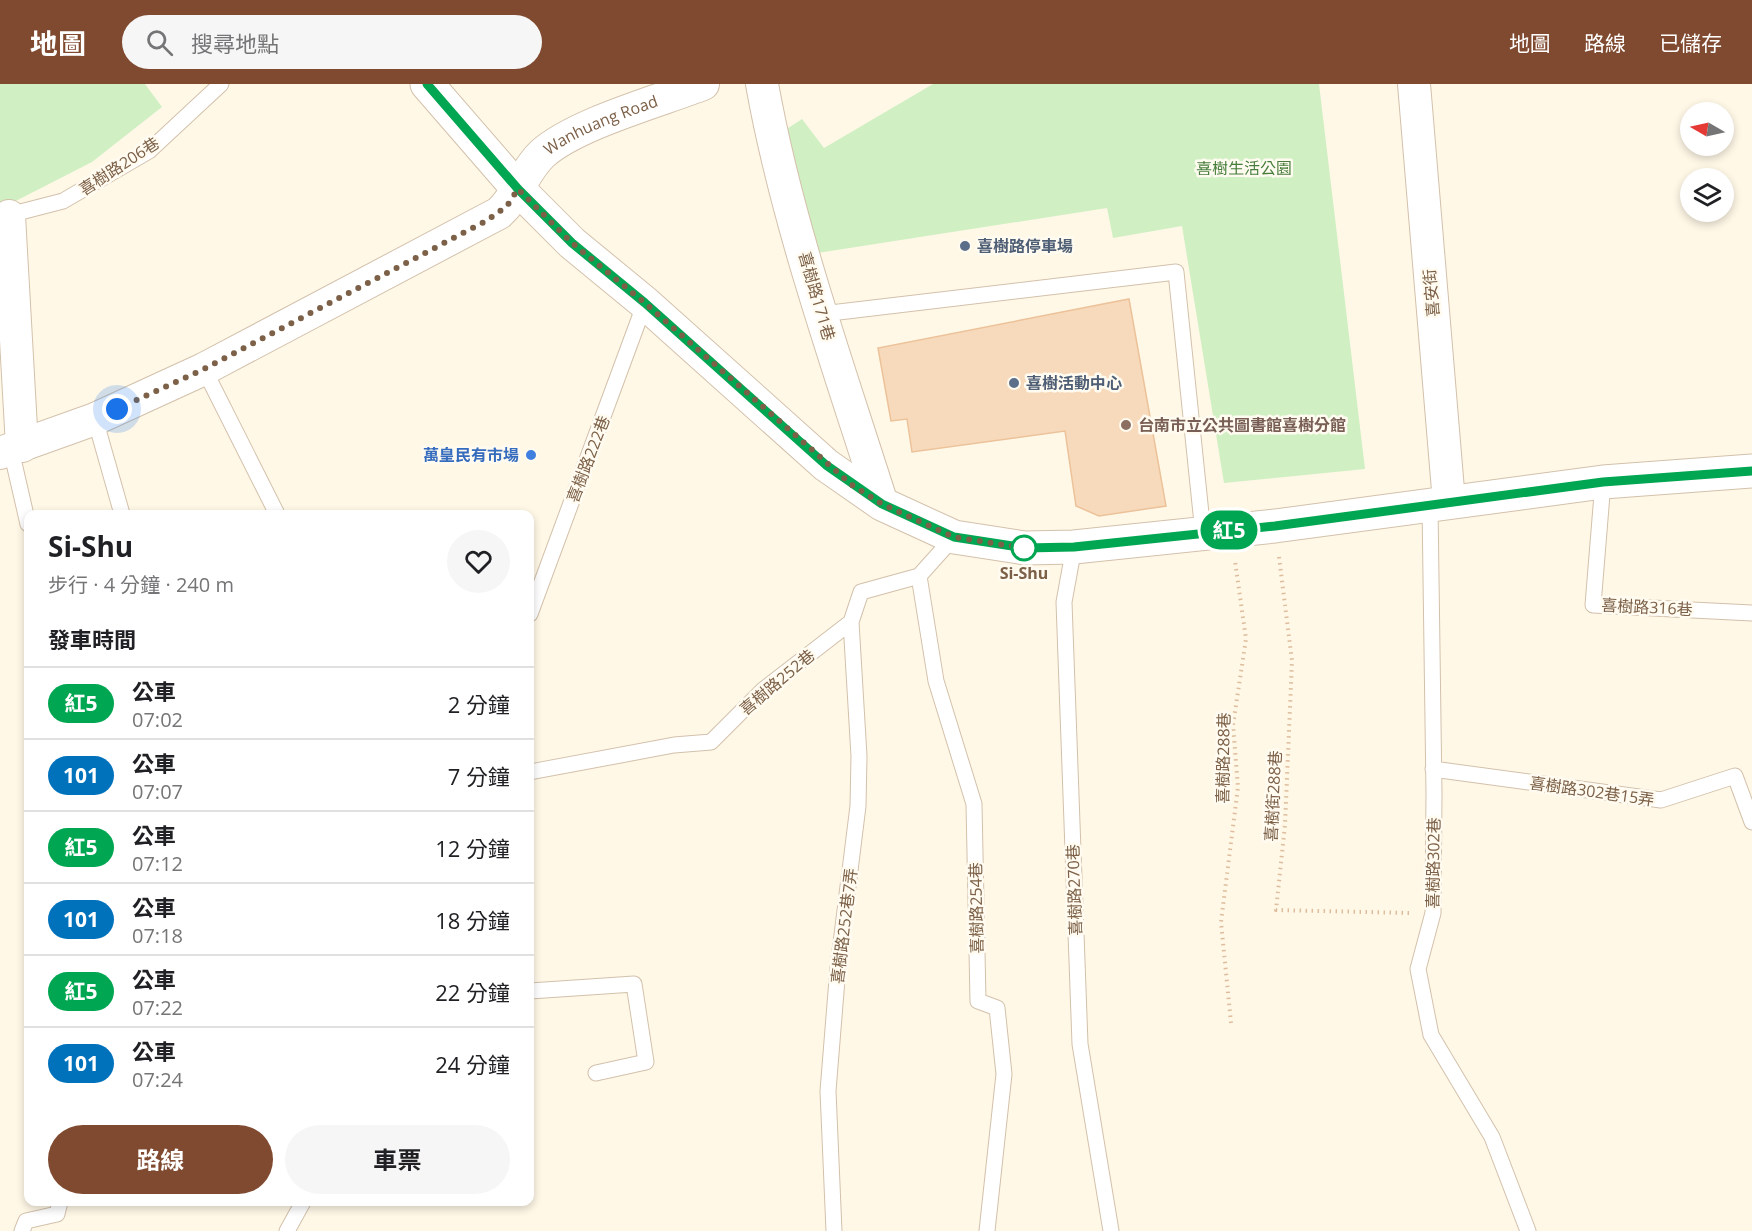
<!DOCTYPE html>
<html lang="zh-TW">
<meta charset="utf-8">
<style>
:root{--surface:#fff;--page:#f6f6f6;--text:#202124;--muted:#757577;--line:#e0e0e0;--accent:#804a30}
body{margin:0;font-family:"Open Sans","Noto Sans TC",sans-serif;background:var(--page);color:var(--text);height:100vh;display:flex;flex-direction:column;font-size:22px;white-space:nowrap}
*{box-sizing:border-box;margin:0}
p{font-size:20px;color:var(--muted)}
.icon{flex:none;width:33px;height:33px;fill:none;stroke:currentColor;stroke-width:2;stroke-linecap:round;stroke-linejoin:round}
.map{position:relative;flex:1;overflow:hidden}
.panel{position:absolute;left:24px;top:426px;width:510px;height:696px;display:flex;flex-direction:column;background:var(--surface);border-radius:12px;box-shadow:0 3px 9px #0003}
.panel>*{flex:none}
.badge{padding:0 12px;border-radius:20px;font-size:21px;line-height:39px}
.needle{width:39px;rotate:279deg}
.buttons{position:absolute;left:1680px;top:18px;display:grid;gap:12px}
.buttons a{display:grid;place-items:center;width:54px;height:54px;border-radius:50%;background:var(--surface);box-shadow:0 3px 9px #0003;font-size:30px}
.you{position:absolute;width:30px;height:30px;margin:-15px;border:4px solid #fff;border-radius:50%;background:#1a73e8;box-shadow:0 0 0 9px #1a73e833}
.map>.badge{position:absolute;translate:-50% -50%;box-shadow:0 0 0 3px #fff}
h2{padding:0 24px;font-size:22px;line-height:54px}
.round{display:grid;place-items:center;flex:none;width:63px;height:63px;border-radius:32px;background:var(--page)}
.summary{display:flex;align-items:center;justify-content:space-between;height:102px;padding:0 24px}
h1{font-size:28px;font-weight:700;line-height:45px}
.cta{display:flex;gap:12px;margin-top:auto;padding:12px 24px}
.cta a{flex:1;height:69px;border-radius:36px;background:var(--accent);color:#fff;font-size:24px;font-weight:700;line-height:69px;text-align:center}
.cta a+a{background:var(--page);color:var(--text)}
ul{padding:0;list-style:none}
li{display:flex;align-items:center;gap:18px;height:72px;padding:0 24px;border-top:2px solid var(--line)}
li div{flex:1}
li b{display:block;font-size:22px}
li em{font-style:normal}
li .badge{min-width:66px;font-weight:700;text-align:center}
header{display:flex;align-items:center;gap:36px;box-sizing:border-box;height:84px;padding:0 30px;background:var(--accent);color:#fff}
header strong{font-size:28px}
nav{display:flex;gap:33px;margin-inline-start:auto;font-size:21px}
.search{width:420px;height:54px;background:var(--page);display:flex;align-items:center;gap:15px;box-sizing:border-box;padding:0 21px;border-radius:33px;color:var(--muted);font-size:22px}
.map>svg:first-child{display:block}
</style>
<header>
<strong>地圖</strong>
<div class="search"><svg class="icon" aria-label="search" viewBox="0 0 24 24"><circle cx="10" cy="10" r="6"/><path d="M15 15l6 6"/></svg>搜尋地點</div>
<nav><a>地圖</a><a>路線</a><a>已儲存</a></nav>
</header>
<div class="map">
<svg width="1752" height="1147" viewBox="0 0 1752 1147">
<rect width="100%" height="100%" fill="#fff8e7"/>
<path fill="#d0efc3" d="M0,0H145L162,23L92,78L0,125Z
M933,0H1319L1365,385L1224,399L1182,142L1113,154L1107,124L811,170L782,48L802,35L824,64Z"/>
<path fill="#f7dabb" stroke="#ecc29a" stroke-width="1.5" d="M1129,215L1166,422L1099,432L1076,422L1065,347L912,368L907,335L891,337L878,264Z"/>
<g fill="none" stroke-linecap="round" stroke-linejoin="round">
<g stroke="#d3c1ab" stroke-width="17">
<path id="service" d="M5,132L63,117L149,67L221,0
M822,230L1176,188L1203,449
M204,285L277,430
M95,335L122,430
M11,366L28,440
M1603,398L1593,521L1752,529
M1430,421L1434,709L1433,829L1418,885L1431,951L1492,1053L1528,1147
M1074,463L1064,518L1080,960L1111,1147
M919,492L936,597L974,720L978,917L997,924L1004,990L987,1147
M530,530L645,219
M1433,685L1661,716L1735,692L1752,738
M530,688L674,661L711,658L763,606L851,538L861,508L919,492L954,453
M530,907L634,900L646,978L596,989
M22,1147L26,1137L57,1130L60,1118
M287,1147L303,1118
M834,1147L828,1007L838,883L858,722L859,672L851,538"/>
</g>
<g stroke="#d3c1ab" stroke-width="34">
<g id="minor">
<path d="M762,0C787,140 839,284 882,420"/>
<path d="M1414,0L1449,418"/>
<path d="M9,132L22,362"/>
<path id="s1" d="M0,369L95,335L204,285L499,129C518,112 524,87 542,70C575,40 659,17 703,0"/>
</g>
</g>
<g stroke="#d3c1ab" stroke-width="35">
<path id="tertiary" d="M427,0L518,105L572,159L645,219L826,381L882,420L954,453L1025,464L1074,463L1275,442L1603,398L1752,387"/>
</g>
<path stroke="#ddbd9d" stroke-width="4" stroke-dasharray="1.5 4.5" stroke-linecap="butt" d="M1279,473L1292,577L1285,741L1276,826L1411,829
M1231,939L1221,838L1238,703L1233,641L1246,555L1235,477"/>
<use href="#service" stroke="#fff" stroke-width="15"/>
<use href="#minor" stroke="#fff" stroke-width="32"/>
<use href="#tertiary" stroke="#fff" stroke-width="33"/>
</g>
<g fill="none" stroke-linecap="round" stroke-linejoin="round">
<g stroke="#fff" stroke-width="14">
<path id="line" d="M427,0L518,105L572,159L645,219L826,381L882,420L954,453L1025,464L1074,463L1275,442L1603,398L1752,387"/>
</g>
<use href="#line" stroke="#00a651" stroke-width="9"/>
<path stroke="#7c6047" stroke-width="6" stroke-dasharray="0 10.8" d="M117,325L204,285L486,137L507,122L518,105L572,159L645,219L852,401L882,420L954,453L1024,464"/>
</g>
<g fill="#5c6f8a" stroke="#fffbf0" stroke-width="2">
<circle cx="965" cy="162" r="6"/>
<circle cx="1014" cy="299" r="6"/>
</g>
<circle fill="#8d6e63" stroke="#fffbf0" stroke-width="2" cx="1126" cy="341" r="6"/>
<circle fill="#3f7fe0" stroke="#fffbf0" stroke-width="2" cx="531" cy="371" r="6"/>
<circle fill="#fff" stroke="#00a651" stroke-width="3" cx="1024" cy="464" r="12"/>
<g text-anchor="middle" stroke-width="5" stroke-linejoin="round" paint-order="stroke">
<g font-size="16" fill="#7c6047" stroke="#fffbf0">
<text dy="6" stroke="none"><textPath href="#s1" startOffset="694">Wanhuang Road</textPath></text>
<text transform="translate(119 82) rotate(-33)" y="6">喜樹路206巷</text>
<text transform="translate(1431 209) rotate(-95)" y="6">喜安街</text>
<text transform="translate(817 212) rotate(74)" y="6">喜樹路171巷</text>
<text transform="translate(588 375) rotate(-69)" y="6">喜樹路222巷</text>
<text transform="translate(1647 523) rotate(3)" y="6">喜樹路316巷</text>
<text transform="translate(777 598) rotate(-40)" y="6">喜樹路252巷</text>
<text transform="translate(1223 674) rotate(-89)" y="6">喜樹路288巷</text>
<text transform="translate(1592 707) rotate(8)" y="6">喜樹路302巷15弄</text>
<text transform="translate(1273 712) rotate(-87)" y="6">喜樹街288巷</text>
<text transform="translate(1433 779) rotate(-89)" y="6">喜樹路302巷</text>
<text transform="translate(1074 806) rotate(-92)" y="6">喜樹路270巷</text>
<text transform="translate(976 824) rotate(-91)" y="6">喜樹路254巷</text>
<text transform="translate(844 842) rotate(-83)" y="6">喜樹路252巷7弄</text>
</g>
<g font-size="16" fill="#477d3c" stroke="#fffbf0">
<text x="1244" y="90">喜樹生活公園</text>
</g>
<g font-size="16" font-weight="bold" fill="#4e5e75" stroke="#fffbf0" text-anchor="start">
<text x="977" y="168">喜樹路停車場</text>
<text x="1026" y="305">喜樹活動中心</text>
</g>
<g font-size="16" font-weight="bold" fill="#785e54" stroke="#fffbf0" text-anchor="start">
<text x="1138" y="347">台南市立公共圖書館喜樹分館</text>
</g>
<g font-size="16" font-weight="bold" fill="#366cbe" stroke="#fffbf0" text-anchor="end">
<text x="519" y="377">萬皇民有市場</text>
</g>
<g font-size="16" font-weight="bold" fill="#7c6047" stroke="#fffbf0">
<text x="1024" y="495">Si-Shu</text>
</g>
</g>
</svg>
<div class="buttons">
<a><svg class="needle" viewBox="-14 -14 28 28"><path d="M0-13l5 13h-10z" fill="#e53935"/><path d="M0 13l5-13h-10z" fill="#757577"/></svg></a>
<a><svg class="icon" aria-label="layers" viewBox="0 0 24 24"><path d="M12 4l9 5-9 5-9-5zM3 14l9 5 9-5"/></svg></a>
</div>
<div class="you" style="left:117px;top:325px"></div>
<b class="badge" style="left:1229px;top:446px;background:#00a651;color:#fff">紅5</b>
<section class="panel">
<div class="summary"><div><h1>Si-Shu</h1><p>步行 · 4 分鐘 · 240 m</p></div><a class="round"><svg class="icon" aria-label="heart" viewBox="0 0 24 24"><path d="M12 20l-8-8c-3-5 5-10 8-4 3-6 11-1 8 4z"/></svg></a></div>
<h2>發車時間</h2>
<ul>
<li><span class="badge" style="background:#00a651;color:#fff">紅5</span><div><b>公車</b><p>07:02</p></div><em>2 分鐘</em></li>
<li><span class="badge" style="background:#0072bc;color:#fff">101</span><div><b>公車</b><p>07:07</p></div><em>7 分鐘</em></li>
<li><span class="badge" style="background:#00a651;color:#fff">紅5</span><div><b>公車</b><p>07:12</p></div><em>12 分鐘</em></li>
<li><span class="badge" style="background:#0072bc;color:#fff">101</span><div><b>公車</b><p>07:18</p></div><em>18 分鐘</em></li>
<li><span class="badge" style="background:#00a651;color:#fff">紅5</span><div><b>公車</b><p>07:22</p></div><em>22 分鐘</em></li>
<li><span class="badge" style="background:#0072bc;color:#fff">101</span><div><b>公車</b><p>07:24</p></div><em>24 分鐘</em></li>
</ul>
<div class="cta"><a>路線</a><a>車票</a></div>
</section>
</div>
